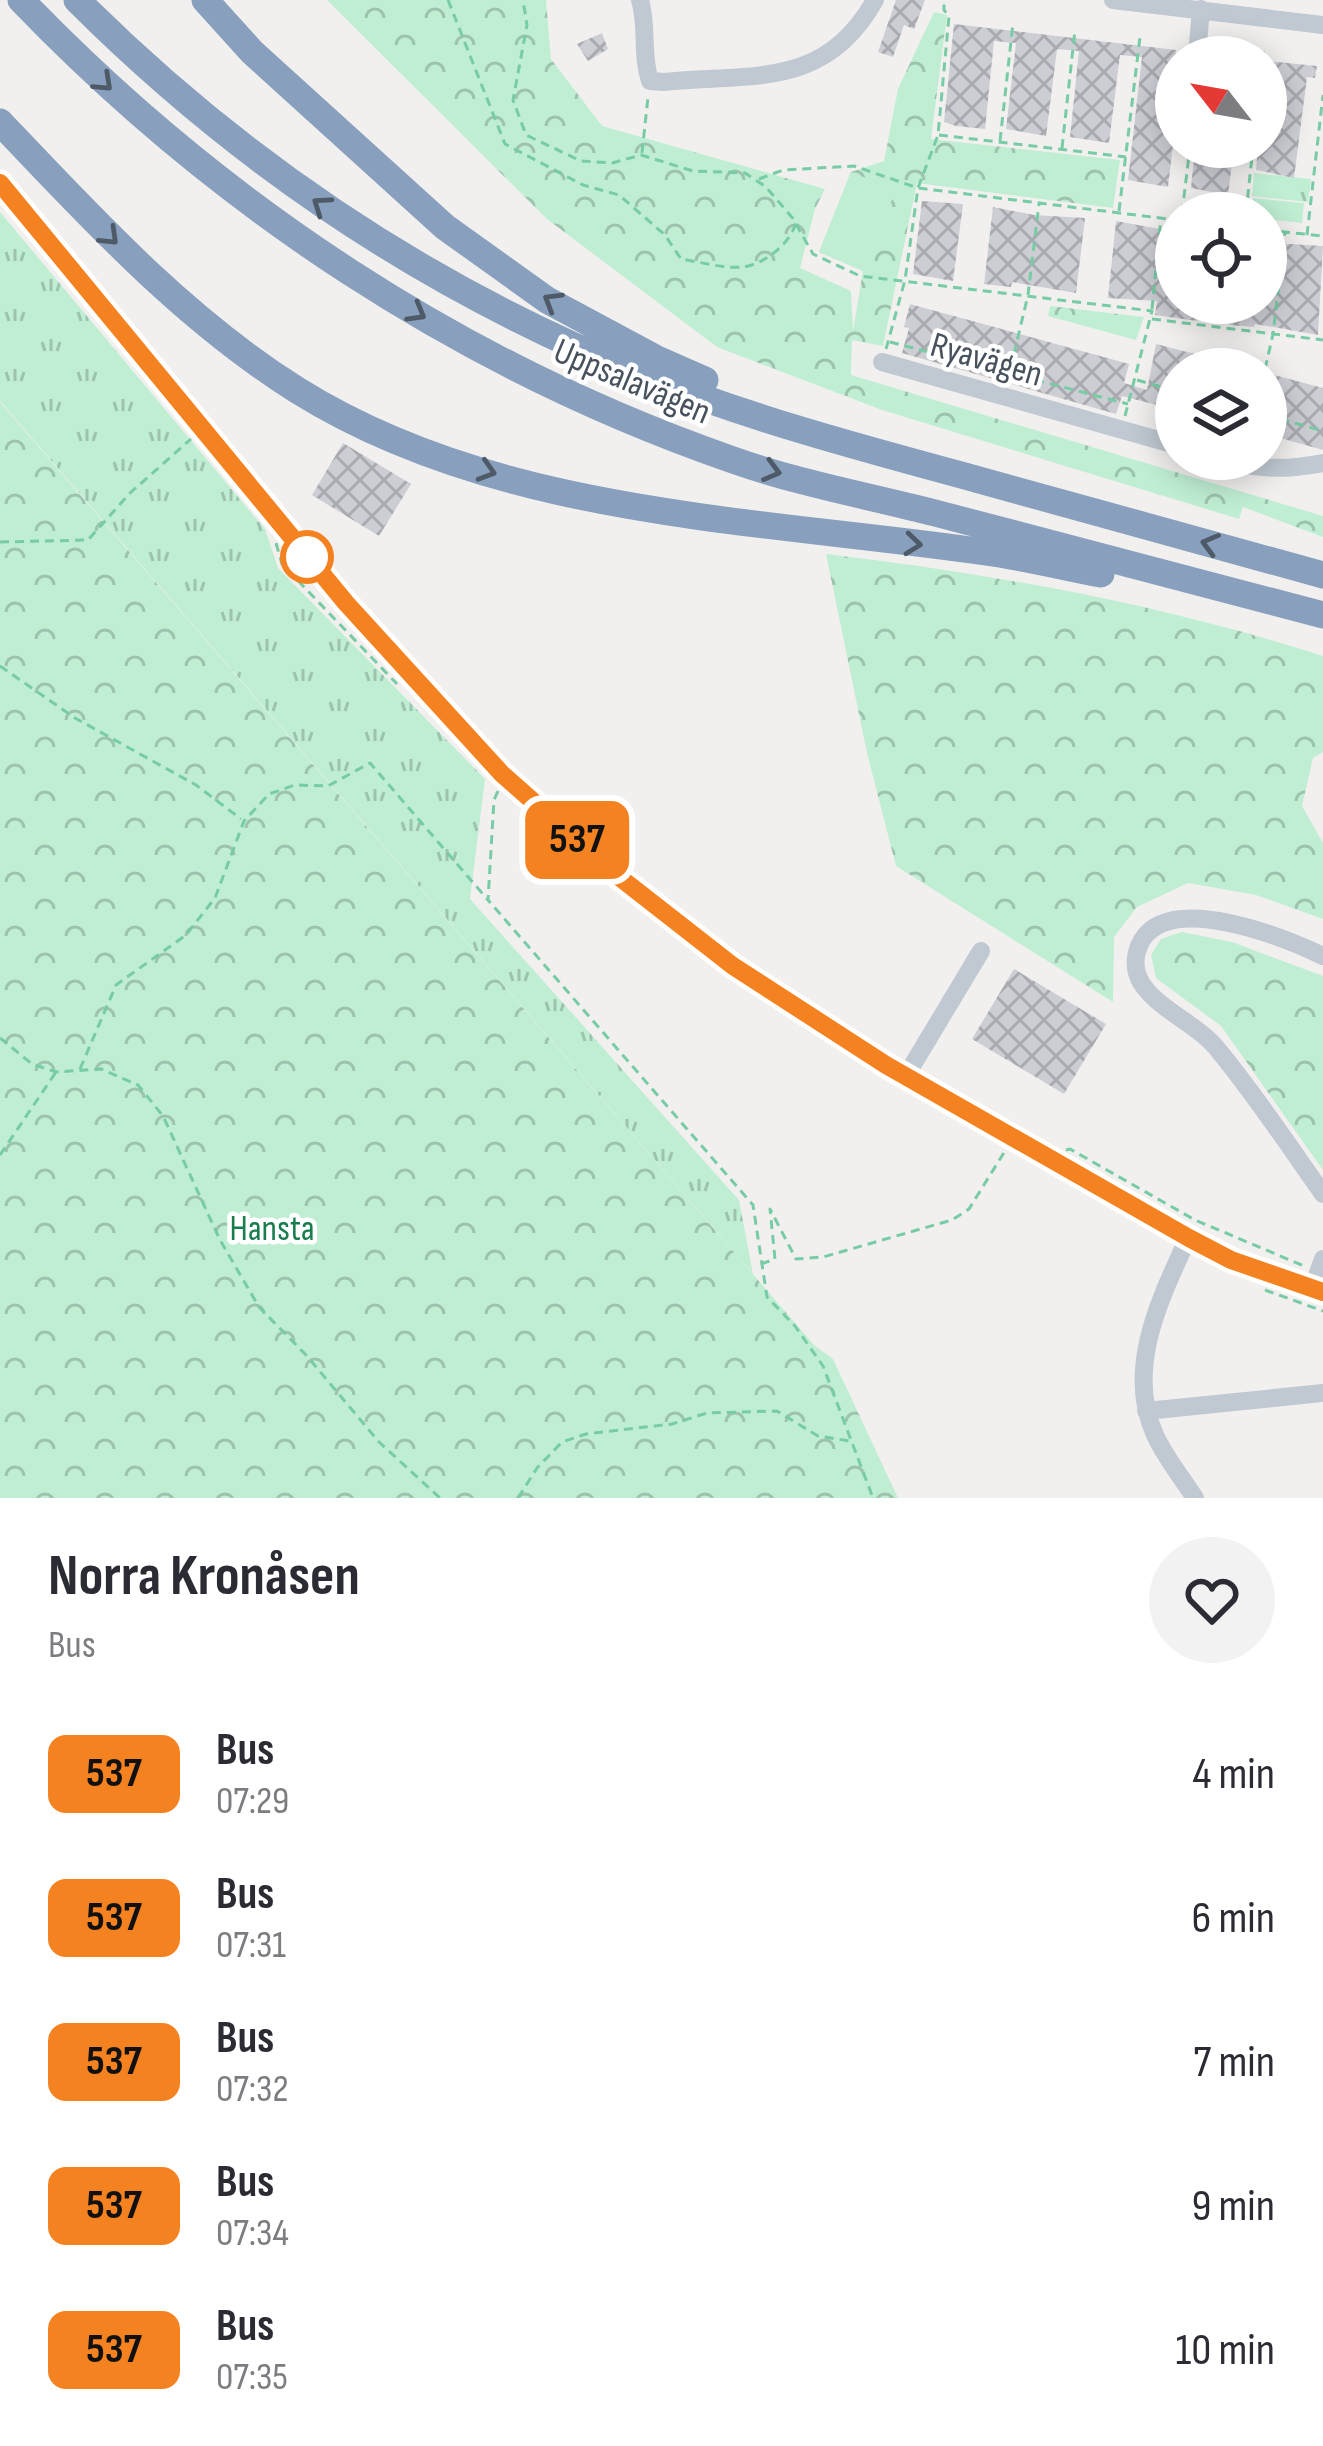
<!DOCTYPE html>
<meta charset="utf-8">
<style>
:root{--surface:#fff;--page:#f2f2f3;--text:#2b2b33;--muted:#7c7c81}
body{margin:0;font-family:"Sofia Sans Condensed",sans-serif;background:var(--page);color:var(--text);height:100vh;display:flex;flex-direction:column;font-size:45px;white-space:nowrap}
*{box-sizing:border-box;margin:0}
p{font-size:39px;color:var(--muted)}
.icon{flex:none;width:66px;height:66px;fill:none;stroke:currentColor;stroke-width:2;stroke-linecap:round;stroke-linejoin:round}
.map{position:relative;height:1498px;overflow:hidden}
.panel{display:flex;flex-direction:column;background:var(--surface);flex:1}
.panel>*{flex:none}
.badge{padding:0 24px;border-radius:18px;font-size:42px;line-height:78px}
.needle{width:78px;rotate:301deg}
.tools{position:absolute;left:1155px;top:36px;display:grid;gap:24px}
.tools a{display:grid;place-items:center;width:132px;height:132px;border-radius:50%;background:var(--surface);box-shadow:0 6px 30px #0003;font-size:60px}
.map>.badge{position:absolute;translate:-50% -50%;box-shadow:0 0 0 6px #fff}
.round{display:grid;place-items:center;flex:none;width:126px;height:126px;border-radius:63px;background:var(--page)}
.head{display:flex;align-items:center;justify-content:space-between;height:204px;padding:0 48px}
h1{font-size:57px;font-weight:700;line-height:90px}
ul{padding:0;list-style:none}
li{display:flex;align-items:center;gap:36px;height:144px;padding:0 48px}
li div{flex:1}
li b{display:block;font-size:45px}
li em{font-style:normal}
li .badge{min-width:132px;font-weight:700;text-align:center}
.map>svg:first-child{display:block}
</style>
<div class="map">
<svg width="1323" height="1498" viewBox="0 0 1323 1498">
<defs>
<pattern id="grass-tufts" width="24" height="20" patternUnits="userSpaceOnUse" patternTransform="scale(3)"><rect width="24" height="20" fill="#bfeed3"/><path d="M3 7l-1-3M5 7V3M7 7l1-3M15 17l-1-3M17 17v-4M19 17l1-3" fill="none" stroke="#9dc3ae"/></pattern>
<pattern id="forest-crowns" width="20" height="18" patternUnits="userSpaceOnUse" patternTransform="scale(3)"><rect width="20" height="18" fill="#bfeed3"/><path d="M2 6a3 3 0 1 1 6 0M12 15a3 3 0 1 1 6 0" fill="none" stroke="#9dc3ae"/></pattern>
<pattern id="building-cross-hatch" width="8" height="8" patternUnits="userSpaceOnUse" patternTransform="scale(3)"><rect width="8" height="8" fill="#ccced4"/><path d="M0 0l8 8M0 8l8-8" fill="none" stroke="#a8aaaf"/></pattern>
</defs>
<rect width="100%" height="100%" fill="#f2f0ef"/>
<path fill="url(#grass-tufts)" d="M1254,173L1311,179L1308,202L1252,196Z
M0,212L265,529L278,568L485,779L470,899L739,1200L753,1274L0,401Z"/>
<path fill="url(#forest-crowns)" d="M327,0H546L551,59L602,126L825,189L815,209L800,268L851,291L853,331L863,271L819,252L851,172L884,161L898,89L934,12L947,15L931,139L1120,160L1113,208L917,183L883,346L852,340L851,375L1323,516V537L1243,507L1239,519L882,410L717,347L547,219Z
M1050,306L1144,317L1136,340L1048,316Z
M0,402L814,1345L833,1359L898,1498H0Z
M826,554C995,574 1161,604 1323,656V752L1313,758L1302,806L1323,843V919L1256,895L1188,883L1137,907L1114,937L1113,1002L896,866L867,753Z
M1182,932L1232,942L1323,976V1170L1221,1026L1156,978L1151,955L1161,939Z"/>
<path fill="#bfeed3" d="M851,172L896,190L864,271L819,252Z
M1253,198L1304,203L1302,223L1266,219V213H1251Z"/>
<path fill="url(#building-cross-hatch)" d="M896,0H925L914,29L904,25L893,57L878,52Z
M954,24L1176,50V120L1168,187L1128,180L1142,57L1120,55L1109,143L1070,137L1079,51L1057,49L1046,136L1006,129L1016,43L994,41L985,129L956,126L944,122Z
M602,33L608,49L588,61L577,44Z
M1268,61L1317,66L1315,78L1307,77L1294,178L1256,170L1258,148L1266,149Z
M1195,147H1234L1228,195L1191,188Z
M922,201L963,204L953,281L913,274Z
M993,207L1034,215L1085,218L1076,293L1012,282L1011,287L984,284Z
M1116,221L1176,232V303H1199L1197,321L1155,315L1157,301L1108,298Z
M1273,243L1323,246L1318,335L1255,324L1254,327L1229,325L1231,303H1266Z
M910,304L1129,364L1124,383L1147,390L1156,344L1237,365V369H1176L1172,396L1176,397V410L1122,396L1116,414L902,353L909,328L904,327Z
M1274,375L1323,388V450L1266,434L1274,400L1267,398Z
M343,443L411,484L379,536L312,495Z
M1014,969L1106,1024L1064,1094L972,1039Z"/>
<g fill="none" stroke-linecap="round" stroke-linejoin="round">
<path stroke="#77cca5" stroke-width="3" stroke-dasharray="9 6" stroke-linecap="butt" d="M448,0L505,144L583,185L619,195L665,235L681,259C700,262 725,269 743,267C765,264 791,243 796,222L766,187L745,173L693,171L641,155L612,163L581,161L526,135L513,100L527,25L523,0
M1263,57V51
M939,135L1126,157
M1000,141L1013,23
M1062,148L1075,30
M642,153L648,97
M759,179L783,170L854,166L918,188L1176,220
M1119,211L1140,37
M1182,213L1190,147
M1246,213L1253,147
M796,224L813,254L860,276L1152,311L1125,416
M1266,230L1323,236
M1307,235L1323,95
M1152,309L1161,218
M1152,319L1323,340
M890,342L1128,404
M886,349L905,280L918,188L938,135L949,16L944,10V0
M1265,369L1273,334L1285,232
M1137,380L1176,391
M1007,383L1028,295L1039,204
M1266,415L1323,431
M0,542L88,540L130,493L191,439
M276,543L282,564L397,684
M0,666L75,718L196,785L241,819
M498,791L494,800L488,900L753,1205L767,1297L795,1326L823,1366L873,1498
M0,1038L32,1064L56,1072L101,1069L138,1085L163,1116L220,1240L259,1307L306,1355L379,1442L440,1498
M80,1069L116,985L186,935L215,898L244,821L269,794L295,785L328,786L370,763L488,900
M1066,1150L1070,1149L1195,1220L1304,1266
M0,1155L56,1072
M761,1264L775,1259L770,1209L796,1259L823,1257L952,1220L969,1209L1005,1151
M1265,1290L1323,1311
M518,1498L537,1468L562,1442L586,1434L672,1424L707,1413L777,1411L818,1436L850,1441"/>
<path stroke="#c0c9d1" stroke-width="18" d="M640,0C648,27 641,54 650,81L664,82C751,73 825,90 875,0
M1113,0L1323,25
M1198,44L1201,9
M0,183L346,603L502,774L615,873L733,966L886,1065L1188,1238L1231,1260L1323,1292
M882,362L1176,445
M1222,459C1258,470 1286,470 1323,463
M1323,956C1283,937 1172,892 1142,940C1134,954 1133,970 1142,984C1160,1011 1198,1024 1219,1051C1256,1096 1289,1146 1323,1194
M906,1076L981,951
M1188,1238C1160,1299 1125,1369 1155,1435C1165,1457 1182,1478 1195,1498
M1312,1289L1323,1259
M1146,1411L1323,1393"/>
<path stroke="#88a0bd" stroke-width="27" d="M21,0C219,206 462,366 733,460C798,483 869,496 935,513C1065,547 1194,581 1323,615
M77,0C239,162 429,289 642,375C749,418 861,448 972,478C1089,510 1206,543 1323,575
M205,0L252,52L445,227L547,300L655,358L705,380
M0,122C92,219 184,319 297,390C498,516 757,519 985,552C1024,557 1063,567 1101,574"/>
</g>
<defs><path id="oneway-chevron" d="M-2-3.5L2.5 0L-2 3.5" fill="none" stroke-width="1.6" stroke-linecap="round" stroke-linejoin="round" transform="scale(3)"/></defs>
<g stroke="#4e5a67">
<use href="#oneway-chevron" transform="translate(104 83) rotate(43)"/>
<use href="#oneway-chevron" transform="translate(321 205) rotate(-145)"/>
<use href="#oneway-chevron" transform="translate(110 237) rotate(44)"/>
<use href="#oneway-chevron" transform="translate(552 301) rotate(-149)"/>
<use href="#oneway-chevron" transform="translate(417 313) rotate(30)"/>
<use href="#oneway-chevron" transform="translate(487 471) rotate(17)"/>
<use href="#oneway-chevron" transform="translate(772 471) rotate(15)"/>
<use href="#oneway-chevron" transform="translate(913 544) rotate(6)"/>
<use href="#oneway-chevron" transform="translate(1210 544) rotate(-165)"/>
</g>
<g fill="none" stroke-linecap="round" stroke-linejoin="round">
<g stroke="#fff" stroke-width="27">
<path id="line" d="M0,183L346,603L502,774L614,873L733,966L886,1065L1189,1238L1231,1260L1323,1292"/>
</g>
<use href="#line" stroke="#f58220" stroke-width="18"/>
</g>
<circle fill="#fff" stroke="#f58220" stroke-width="6" cx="307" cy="557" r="24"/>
<g text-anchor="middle" stroke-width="9" stroke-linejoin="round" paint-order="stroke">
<g font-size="36" fill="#48525d" stroke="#fff">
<text transform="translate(987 358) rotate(16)" y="13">Ryavägen</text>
<text transform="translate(633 380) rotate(23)" y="13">Uppsalavägen</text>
</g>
<g font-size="36" fill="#197d4e" stroke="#fff">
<text x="272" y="1240">Hansta</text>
</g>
</g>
</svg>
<div class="tools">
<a><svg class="needle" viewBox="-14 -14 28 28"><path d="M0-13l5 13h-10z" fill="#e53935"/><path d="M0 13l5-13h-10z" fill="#7c7c81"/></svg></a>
<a><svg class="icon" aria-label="locate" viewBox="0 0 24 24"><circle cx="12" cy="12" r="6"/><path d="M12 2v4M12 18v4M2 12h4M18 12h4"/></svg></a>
<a><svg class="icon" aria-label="layers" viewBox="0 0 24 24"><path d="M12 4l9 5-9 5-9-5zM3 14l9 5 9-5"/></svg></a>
</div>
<b class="badge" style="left:577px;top:840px;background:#f58220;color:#111">537</b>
</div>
<section class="panel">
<div class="head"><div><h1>Norra Kronåsen</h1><p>Bus</p></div><a class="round"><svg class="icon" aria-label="heart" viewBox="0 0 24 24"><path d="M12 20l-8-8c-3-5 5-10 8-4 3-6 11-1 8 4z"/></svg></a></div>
<ul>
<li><span class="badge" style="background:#f58220;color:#111">537</span><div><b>Bus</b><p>07:29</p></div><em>4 min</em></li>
<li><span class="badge" style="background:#f58220;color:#111">537</span><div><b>Bus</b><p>07:31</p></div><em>6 min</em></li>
<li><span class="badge" style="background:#f58220;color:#111">537</span><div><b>Bus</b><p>07:32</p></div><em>7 min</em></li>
<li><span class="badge" style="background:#f58220;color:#111">537</span><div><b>Bus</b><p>07:34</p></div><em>9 min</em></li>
<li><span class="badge" style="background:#f58220;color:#111">537</span><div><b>Bus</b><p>07:35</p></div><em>10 min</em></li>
</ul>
</section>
